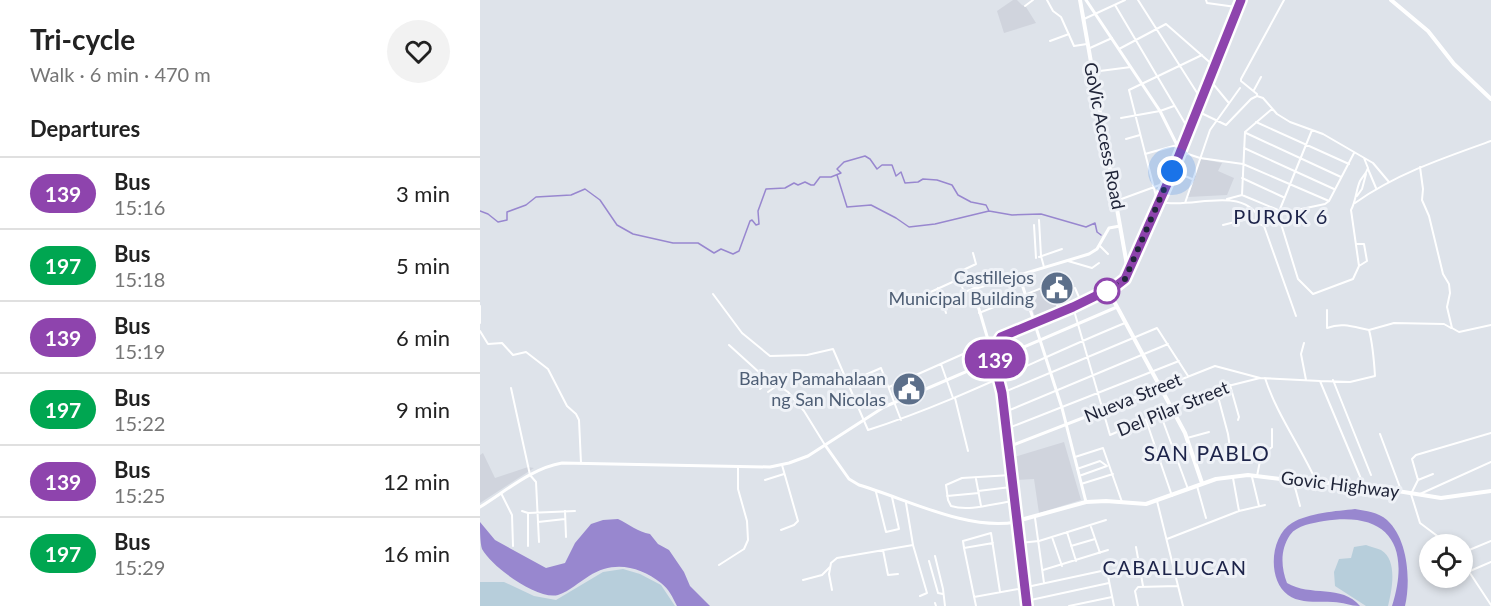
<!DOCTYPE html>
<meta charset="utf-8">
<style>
:root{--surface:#fff;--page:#f2f2f2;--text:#222;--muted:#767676;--line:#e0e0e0}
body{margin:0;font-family:Lato,sans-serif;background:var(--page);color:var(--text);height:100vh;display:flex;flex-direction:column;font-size:22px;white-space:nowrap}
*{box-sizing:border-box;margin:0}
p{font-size:20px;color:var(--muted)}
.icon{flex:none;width:33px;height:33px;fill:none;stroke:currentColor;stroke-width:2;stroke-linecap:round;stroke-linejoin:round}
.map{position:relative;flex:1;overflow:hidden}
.panel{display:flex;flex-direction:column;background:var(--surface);width:480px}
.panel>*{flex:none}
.badge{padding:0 12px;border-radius:20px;font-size:21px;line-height:39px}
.fabs{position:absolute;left:939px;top:534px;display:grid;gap:12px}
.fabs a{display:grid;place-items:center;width:54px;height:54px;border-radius:50%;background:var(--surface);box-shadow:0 3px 9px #0003;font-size:30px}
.you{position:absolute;width:30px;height:30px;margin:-15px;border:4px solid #fff;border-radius:50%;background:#1a73e8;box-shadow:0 0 0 9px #1a73e833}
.map>.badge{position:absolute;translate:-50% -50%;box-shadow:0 0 0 3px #fff}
h2{padding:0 30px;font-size:22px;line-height:54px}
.round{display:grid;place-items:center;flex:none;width:63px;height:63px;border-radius:32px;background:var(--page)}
.summary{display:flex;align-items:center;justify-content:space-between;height:102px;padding:0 30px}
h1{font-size:28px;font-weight:700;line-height:45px}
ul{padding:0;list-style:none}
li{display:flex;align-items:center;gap:18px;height:72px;padding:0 30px;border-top:2px solid var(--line)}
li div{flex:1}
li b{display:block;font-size:22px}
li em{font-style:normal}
li .badge{min-width:66px;font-weight:700;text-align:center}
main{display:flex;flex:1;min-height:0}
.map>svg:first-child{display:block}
</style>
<main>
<section class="panel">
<div class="summary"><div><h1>Tri-cycle</h1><p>Walk · 6 min · 470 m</p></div><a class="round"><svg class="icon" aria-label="heart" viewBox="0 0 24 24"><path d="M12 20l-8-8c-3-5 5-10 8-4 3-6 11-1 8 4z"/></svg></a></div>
<h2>Departures</h2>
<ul>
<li><span class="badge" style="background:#8e44ad;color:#fff">139</span><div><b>Bus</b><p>15:16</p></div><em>3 min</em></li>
<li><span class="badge" style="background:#00a651;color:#fff">197</span><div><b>Bus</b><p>15:18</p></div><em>5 min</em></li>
<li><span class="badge" style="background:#8e44ad;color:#fff">139</span><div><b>Bus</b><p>15:19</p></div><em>6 min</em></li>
<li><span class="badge" style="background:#00a651;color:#fff">197</span><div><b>Bus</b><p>15:22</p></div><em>9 min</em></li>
<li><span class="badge" style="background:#8e44ad;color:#fff">139</span><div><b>Bus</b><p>15:25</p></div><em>12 min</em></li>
<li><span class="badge" style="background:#00a651;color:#fff">197</span><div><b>Bus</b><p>15:29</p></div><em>16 min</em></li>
</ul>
</section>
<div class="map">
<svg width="1011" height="606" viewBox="0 0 1011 606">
<rect width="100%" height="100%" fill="#dee3ea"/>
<path fill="#d0d4dd" d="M533,0H537L542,5L546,7L556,23L524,33L517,11Z
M721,159L742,163L738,171L754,178L747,195L708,197Z
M569,286L579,312L556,319L547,294Z
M584,442L601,500L559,513L554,479L536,480L534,457Z
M3,453L15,478L48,467L54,468L0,503V455Z"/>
<path fill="#b7cedb" d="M886,545C890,547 897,548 901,550C918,560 912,590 908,606H886L855,586L854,572L859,559L871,558L874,547Z
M143,569L160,574L181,585L195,606H0V582H24L54,596L76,600L123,572Z"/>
<path fill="#9887cf" d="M875,509C886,511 898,512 907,520C928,539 931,580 925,606H912C931,546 909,511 844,521C833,523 817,525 810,535C800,550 801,567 807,583C830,597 862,584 880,606C870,606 863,602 853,602C839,601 820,604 808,595C787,580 790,536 812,523C828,513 857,511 875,509Z
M138,519C149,524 158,532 170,534L178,544L189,550L204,572L210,586L230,606H197C193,598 189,589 181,583C160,566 133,560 109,576C99,582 90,591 78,595C57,600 12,567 2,549C0,542 0,530 0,522L15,540L66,568L85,563L95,543L111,524L123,520Z"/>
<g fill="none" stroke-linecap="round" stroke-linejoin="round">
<path stroke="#9887cf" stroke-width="1.5" d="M357,175L367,207L391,205L416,218L429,227L455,224L509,211L532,215L561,214L606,227L615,223L617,232L621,235
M0,211L8,214L18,222L27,220V212L46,205L56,197L91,195L105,189L120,200L137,225L153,234L193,243H218L234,253L241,249L253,254L259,251L270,221L272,220L276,225L279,224L278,211L286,189L305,188L314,183L318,185L325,182L331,185H334L340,177H351L361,173L357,169L364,162L385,156L390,159L397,169L402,165H412L416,176L421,172L425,183L438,182L443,179L457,180L472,185L478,195L491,202L506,205L509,211"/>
<path stroke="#fff" stroke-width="2" d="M567,0L573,11L581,17L594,46L607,44
M658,0L721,99
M726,0L727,3L756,7
M635,5L709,130
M545,6L553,0
M604,19L645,0
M570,41L589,34
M610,48L632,38
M639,49L686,24L734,66
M612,72L651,67
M729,79L748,102
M774,90L781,77
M777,96V94L761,81V79L804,0
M792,109L765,132L762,195L798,210
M717,111L746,125L771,99L777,96L783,98L797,114L810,122L843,134L893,163L909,182
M641,118L680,111L694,106
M776,122L869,164
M832,130L798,214L818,279L833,294L873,279L879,266L871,210C876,201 876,190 880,181C883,176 886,174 888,168L884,158
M766,133L861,177
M646,139L660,135
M764,148L854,189
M702,152L720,158L763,164L849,201
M665,154L697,145
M940,167L943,189L942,200L949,216L963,274L969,284L970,293L967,307L972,328L979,332L1011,325
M888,169L896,188
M693,171L712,179
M762,178L803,197
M877,196L882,189L886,174
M747,199L762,195
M636,201L688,182
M681,202C714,210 766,181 784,226L816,316
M705,203L730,130L760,88
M875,203C916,174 963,158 1011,141
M678,204L649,90L722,55
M798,214L845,204L849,201L874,153
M559,220L561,256L564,267
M554,225L556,258
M743,225L771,218L773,221L784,226
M876,244H884L887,261L879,266
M619,245L628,254
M559,257L582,249
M588,261L612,268L619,263
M479,279L484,292L493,289
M570,285L580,313
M458,288L466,313
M233,294L262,333L290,356L327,355L353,349L388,430C476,402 559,358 645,323
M574,294L590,288
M431,301L479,279V272L496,264L493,253
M0,306V323
M593,307L630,435L736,389L780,378L840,381L884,486
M499,313L582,280L590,288H595L601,302
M889,330L914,323L964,324L971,328
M0,331L8,344L22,343L33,355L46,352L68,369L87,406L96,414L99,420L101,463
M824,343L821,354L826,380
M249,345L281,374L308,392L324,411L345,445
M461,364L473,398
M785,378C797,415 821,447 837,483
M853,380L891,475
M274,381L281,374
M840,381L870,382L895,376C894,360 893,345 889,330C874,327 862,322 847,328V310
M367,383L401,368L421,420
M750,385L759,417L758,420
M409,387L519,338
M682,387L735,366L780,378
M31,388L50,475L56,482L59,542
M280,389L289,381
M736,389L748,434L751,455
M288,392L298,385
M522,393L677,328L708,376
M475,398L488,451
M525,412L688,344
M680,413L708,489
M666,420L692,496
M526,429L699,361
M900,434L921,490
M707,438L729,432
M595,457L623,448L642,502
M597,469L620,461L627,466
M953,474L938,480L931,494L940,523L968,544
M531,475L482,478L466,485L468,500L471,506C490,512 515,503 534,501
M599,476L627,466
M777,476L781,456L792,447V429
M772,477L779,506
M753,478L759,511
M496,479L501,506
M285,480L304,474
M813,480L820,506
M938,480L932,459L936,455L1011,433
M601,484L633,474
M717,486L726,518
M498,491L531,487
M396,492L406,532L419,529L412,497
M21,493L32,515L33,546
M940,494L1011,462
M467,496L499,493
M677,501L703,606
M42,511L48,513L95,511
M85,511L86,537
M48,513V546
M555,518L564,583
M58,522L85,519
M611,527L620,553
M301,530L314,525L318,521L302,465
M587,532L596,561
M572,537L582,566
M687,539L759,511L785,505
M539,543L559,541L626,520
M433,545L447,593L440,596
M591,546L615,539
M656,547L663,586
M484,548L483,541L511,533L520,592
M403,550L408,575L418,574
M982,553L1011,541
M455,556L463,589L465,606
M449,561L458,593L463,594
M625,561L634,606
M982,561L1011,605
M239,565L264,549L268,540L267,521L258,489V467
M563,570L628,550
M990,571L1011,562
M323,580L342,575L350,567
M547,587L626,570
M352,590L349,574L351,563L357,558L433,545L426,503
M494,597L544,588
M546,601L629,583
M455,603L456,606
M496,606L484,548L513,543
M589,606L632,597
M658,606L655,591L658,587L698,586"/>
<path stroke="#fff" stroke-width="3" d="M606,0L680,111L700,151
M539,275L582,408L606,502
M514,354L509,343L493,289L609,254L617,249L629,228L640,226
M345,445L369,479L379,485C427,499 487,531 536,522
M528,447L680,388
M0,507C26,491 52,468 82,463L290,467L309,463L328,456L404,407L637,307"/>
<path stroke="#fff" stroke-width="4" d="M600,0L648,271
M911,0L948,31L974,64L1011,99
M628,290L705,433L722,483
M537,521L606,502L626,501L666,504L736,479L768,475L826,482L874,484L961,498L1011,491"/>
<path stroke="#646e9f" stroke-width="4.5" d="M547,606L522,393C518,375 509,353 521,337L593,307L636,287L645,279L688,182L761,0"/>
</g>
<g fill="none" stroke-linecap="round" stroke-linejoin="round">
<g stroke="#fff" stroke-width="14">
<path id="line" d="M547,606L522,393C518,375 509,353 521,337L593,307L636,286L645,279L692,173L761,0"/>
</g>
<use href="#line" stroke="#8e44ad" stroke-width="9"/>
<path stroke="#202539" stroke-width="6" stroke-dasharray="0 10.8" d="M627,291L645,279L692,171"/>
</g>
<defs>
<g id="civic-disc" transform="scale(1.725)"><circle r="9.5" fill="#5c6f8a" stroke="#eff2f7"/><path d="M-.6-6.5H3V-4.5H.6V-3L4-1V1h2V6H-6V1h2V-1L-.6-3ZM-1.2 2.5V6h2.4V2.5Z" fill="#fff"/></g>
</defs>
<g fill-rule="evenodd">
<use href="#civic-disc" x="577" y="288"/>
<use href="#civic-disc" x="429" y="389"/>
</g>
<circle fill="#fff" stroke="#8e44ad" stroke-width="3" cx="627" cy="291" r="12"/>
<g text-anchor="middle" stroke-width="6" stroke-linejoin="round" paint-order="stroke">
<g font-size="18" fill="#202539" stroke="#eff2f7">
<text transform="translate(624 136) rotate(79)" y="6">GoVic Access Road</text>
<text transform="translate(653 398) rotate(-22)" y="6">Nueva Street</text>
<text transform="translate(693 409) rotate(-22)" y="6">Del Pilar Street</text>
<text transform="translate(860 485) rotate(7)" y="6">Govic Highway</text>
</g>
<g font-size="18" fill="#4e5e75" stroke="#eff2f7" text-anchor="end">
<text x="554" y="284">Castillejos<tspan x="554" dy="21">Municipal Building</tspan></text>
<text x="406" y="385">Bahay Pamahalaan<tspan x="406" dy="21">ng San Nicolas</tspan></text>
</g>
<g font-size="20" letter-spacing="1.5" fill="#1d244a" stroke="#eff2f7">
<text x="801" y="224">PUROK 6</text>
<text x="695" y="575">CABALLUCAN</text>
</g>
<g font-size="21" letter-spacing="1.5" fill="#1d244a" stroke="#eff2f7">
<text x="727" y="461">SAN PABLO</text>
</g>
</g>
</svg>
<div class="fabs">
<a><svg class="icon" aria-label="locate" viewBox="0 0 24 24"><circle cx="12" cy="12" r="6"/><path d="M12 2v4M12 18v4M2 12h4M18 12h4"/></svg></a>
</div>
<div class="you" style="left:692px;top:171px"></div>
<b class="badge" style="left:515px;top:359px;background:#8e44ad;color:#fff">139</b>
</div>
</main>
